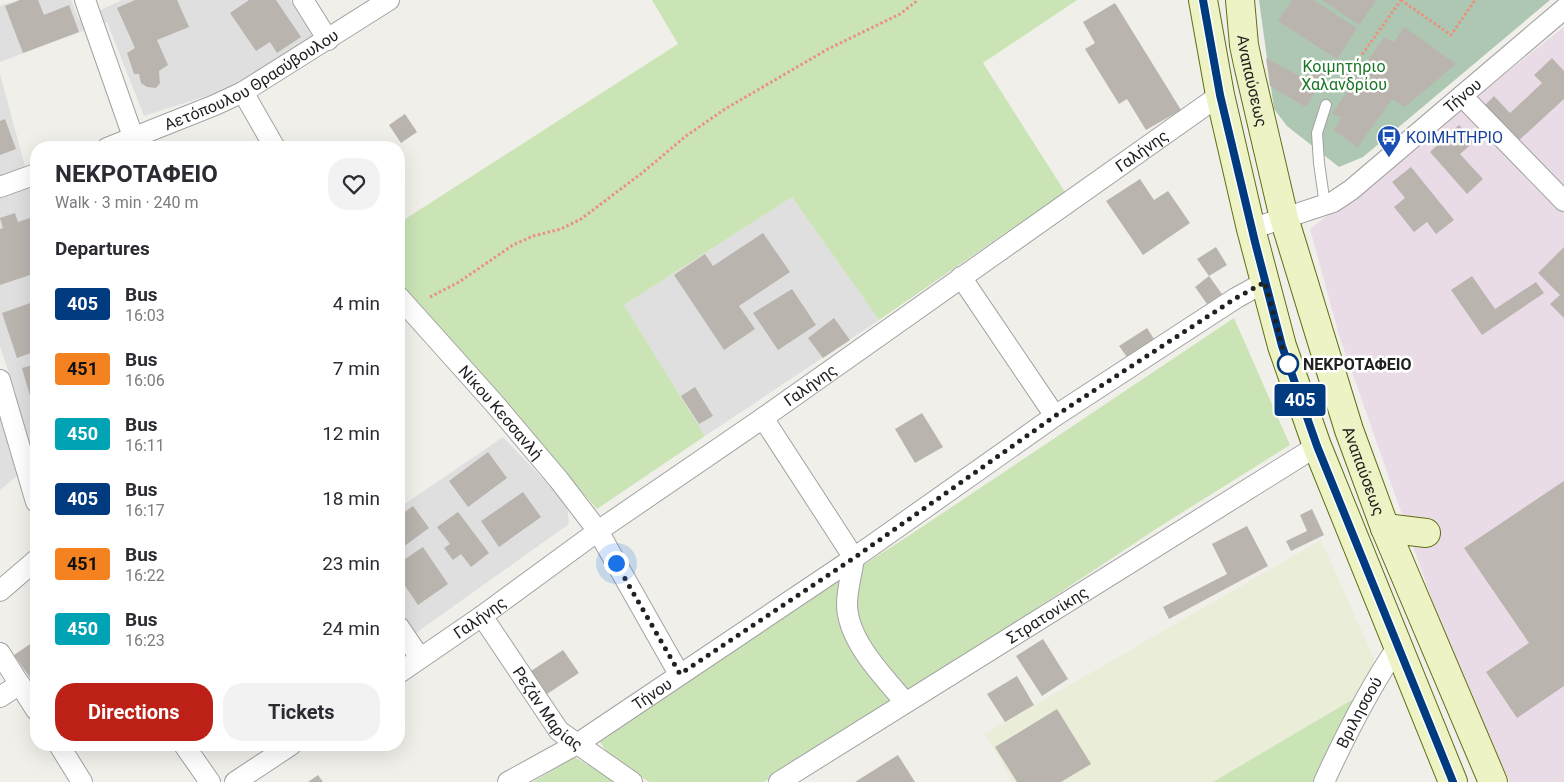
<!DOCTYPE html>
<meta charset="utf-8">
<style>
:root{--surface:#fff;--page:#f2f2f3;--text:#2b2b33;--muted:#7c7c81;--accent:#bc2017}
body{margin:0;font-family:Roboto,sans-serif;background:var(--page);color:var(--text);height:100vh;display:flex;flex-direction:column;font-size:19px;white-space:nowrap}
*{box-sizing:border-box;margin:0}
p{font-size:16px;color:var(--muted)}
.icon{flex:none;width:28px;height:28px;fill:none;stroke:currentColor;stroke-width:2;stroke-linecap:round;stroke-linejoin:round}
.map{position:relative;flex:1;overflow:hidden}
.sheet{position:absolute;left:30px;top:141px;width:375px;height:610px;display:flex;flex-direction:column;background:var(--surface);border-radius:20px;box-shadow:0 5px 20px #0002}
.sheet>*{flex:none}
.badge{padding:0 10px;border-radius:4px;font-size:18px;line-height:32px}
.you{position:absolute;width:25px;height:25px;margin:-12px;border:4px solid #fff;border-radius:50%;background:#1a73e8;box-shadow:0 0 0 8px #1a73e833}
.map>.badge{position:absolute;translate:-50% -50%;box-shadow:0 0 0 2px #fff}
h2{padding:0 25px;font-size:19px;line-height:45px}
.round{display:grid;place-items:center;flex:none;width:52px;height:52px;border-radius:20px;background:var(--page)}
.head{display:flex;align-items:center;justify-content:space-between;height:85px;padding:0 25px}
h1{font-size:24px;font-weight:700;line-height:38px}
.cta{display:flex;gap:10px;margin-top:auto;padding:10px 25px}
.cta a{flex:1;height:58px;border-radius:20px;background:var(--accent);color:#fff;font-size:20px;font-weight:700;line-height:58px;text-align:center}
.cta a+a{background:var(--page);color:var(--text)}
ul{padding:0;list-style:none}
li{display:flex;align-items:center;gap:15px;height:65px;padding:0 25px}
li div{flex:1}
li b{display:block;font-size:19px}
li em{font-style:normal}
li .badge{min-width:55px;font-weight:700;text-align:center}
.map>svg:first-child{display:block}
</style>
<div class="map">
<svg width="1564" height="782" viewBox="0 0 1564 782">
<rect width="100%" height="100%" fill="#f1efe9"/>
<path fill="#dfdfdf" d="M18,0H71L79,20L122,0H290L314,38L225,90L144,116L107,22L0,62V6Z
M0,74L32,192L36,191V470L34,462L0,490V408L16,395L0,346Z
M792,197L879,320L705,436L624,305Z
M503,437L567,504L569,524L416,633L399,609V508Z"/>
<path fill="#e9dce6" d="M1564,27V782H1510L1453,660L1339,335L1310,229Z"/>
<path fill="#eaedd7" d="M1321,540L1375,661L1360,695L1213,782H1013L985,734Z"/>
<path fill="#cae4b6" d="M652,0H1077L983,63L1065,192L879,320L792,197L624,305L705,436L597,509L399,284V223L678,44Z
M1234,318L1290,445L1159,527L963,657L764,782H649L607,752L600,742L759,632L910,535Z
M1360,695L1320,782H1213Z
M574,757L619,782H533Z"/>
<path fill="#adc7b2" d="M1259,0H1550L1363,157L1339,167L1287,126L1274,109Z"/>
<path fill="#bab4af" d="M20,0H38L44,15L69,5L79,32L23,53L5,6Z
M135,0H177L189,27L157,40L168,65L159,71L160,83L156,88L147,87L141,83L139,74H134L127,53L135,48L117,8Z
M249,0H276L301,37L277,53L270,42L256,51L230,13Z
M1292,0H1313L1357,28L1337,59L1278,21Z
M1322,0H1375L1376,1L1359,25Z
M1115,3L1181,110L1146,130L1127,99L1119,104L1085,49L1095,43L1083,22Z
M1404,27L1456,64L1405,107L1392,99L1358,147L1333,130L1342,117L1332,114L1384,37L1394,42Z
M1266,58L1307,80L1316,68L1327,75L1306,107L1270,86Z
M1552,58L1564,71V99L1516,143L1483,107L1494,96L1510,113L1542,83L1534,75Z
M405,114L417,132L401,143L389,125Z
M5,119L16,149L0,155V121Z
M1459,125L1474,142L1460,154L1483,179L1467,194L1430,152Z
M1411,167L1454,220L1436,234L1427,222L1414,232L1394,207L1405,198L1392,182Z
M1140,179L1154,200L1168,191L1190,223L1143,255L1106,201Z
M15,213L18,222L36,216V259L31,260L36,273L0,285V229L3,228L0,218Z
M763,233L790,272L739,306L755,329L724,350L674,275L705,254L713,266Z
M1216,247L1227,265L1209,276L1197,259Z
M1564,247V318L1550,304L1560,295L1538,273Z
M1209,276L1222,294L1207,304L1195,287Z
M1472,276L1495,309L1536,282L1544,293L1482,335L1451,290Z
M792,289L816,325L778,350L753,313Z
M36,301V351L17,358L2,313Z
M834,318L850,340L823,358L808,338Z
M1147,328L1154,339L1127,357L1119,346Z
M36,364V410H34L22,368Z
M695,387L713,416L699,424L681,396Z
M922,413L943,447L915,463L895,429Z
M488,452L507,478L468,507L449,481Z
M1564,481V686L1517,718L1486,672L1529,643L1464,548Z
M523,492L541,517L499,547L481,521Z
M413,506L429,528L399,550V516Z
M1312,509L1324,535L1291,551L1286,541L1307,531L1300,515Z
M458,512L489,553L471,567L461,554L453,560L444,548L450,544L437,527Z
M1247,526L1268,566L1169,619L1163,607L1227,574L1212,544Z
M423,547L448,584L418,605L399,577V563Z
M1043,639L1068,679L1042,696L1016,656Z
M36,640V686L14,655Z
M563,650L579,673L547,694L531,671Z
M1017,676L1034,705L1005,722L987,694Z
M1057,709L1091,764L1061,782H1017L995,747Z
M898,755L915,782H855Z
M318,775L323,782H308Z"/>
<g fill="none" stroke-linecap="round" stroke-linejoin="round">
<g stroke="#a2a2a2" stroke-width="12">
<path id="service" d="M1325,205L1319,163L1317,133L1326,105"/>
</g>
<g stroke="#a2a2a2" stroke-width="22">
<g id="minor">
<path d="M85,0L137,148"/>
<path d="M303,0L328,40"/>
<path d="M243,92L275,148"/>
<path d="M1462,96L1564,201"/>
<path id="s1" d="M107,148L215,105L243,92L389,0"/>
<path d="M0,187L36,174"/>
<path id="s2" d="M1251,229L1333,202L1351,190L1564,9"/>
<path d="M961,277L1055,416"/>
<path id="s3" d="M399,297L493,402L559,480L598,531L679,674"/>
<path d="M0,380L36,502"/>
<path d="M763,418L854,558C852,573 847,589 847,604C847,640 883,676 905,702"/>
<path d="M0,591L36,560"/>
<path id="s4" d="M482,616L559,731L632,782"/>
<path d="M399,627L420,658"/>
<path d="M0,653L36,710"/>
<path id="s5" d="M399,673L482,616L598,531L763,418L1220,95"/>
<path d="M0,697L20,684"/>
<path d="M59,745L82,782"/>
<path d="M184,745L210,782"/>
<path d="M235,782L291,745"/>
<path id="s6" d="M508,782L577,744L854,558L1055,416L1236,298L1265,282"/>
<path id="s7" d="M779,782L1317,446"/>
<path id="s8" d="M1324,782C1346,734 1368,690 1398,646"/>
</g>
</g>
<g stroke="#606f12" stroke-width="30">
<g id="secondary">
<path d="M1203,0L1220,95L1251,229L1282,346L1317,446L1453,782"/>
<path id="s9" d="M1240,0L1244,45L1248,64L1284,218L1349,430L1385,528L1493,782"/>
<path d="M1385,528L1426,533"/>
</g>
</g>
<path stroke="#eb9180" stroke-width="3" stroke-dasharray="2.5 2.5" stroke-linecap="butt" d="M1401,0L1451,35L1475,0
M1336,91L1401,0
M430,297L459,282L513,245L533,236L561,229L581,219L642,173L686,136L725,109L828,49L900,14L918,0"/>
<use href="#service" stroke="#fff" stroke-width="10"/>
<use href="#minor" stroke="#fff" stroke-width="20"/>
<use href="#secondary" stroke="#eef3c5" stroke-width="28"/>
</g>
<g fill="none" stroke-linecap="round" stroke-linejoin="round">
<g stroke="#fff" stroke-width="11">
<path id="line" d="M1203,0L1220,95L1255,242L1282,346L1317,446L1453,782"/>
</g>
<use href="#line" stroke="#003b80" stroke-width="8"/>
<path stroke="#212121" stroke-width="5" stroke-dasharray="0 9" d="M616,563L680,674L854,558L1055,416L1236,298L1265,282L1282,346L1288,364"/>
</g>
<defs>
<g id="bus-pin" transform="scale(1.25)"><path d="M0 17L-7.5 6A9.5 9.5 0 1 1 7.5 6Z" fill="#1a4fb4" stroke="#fff"/><path d="M-5-6H5V4H4V6H2V4H-2V6H-4V4H-5ZM-3.5-4V0h7V-4ZM-3.5 1.2v1.5H-2V1.2ZM2 1.2v1.5H3.5V1.2Z" fill="#fff"/></g>
</defs>
<g fill-rule="evenodd">
<use href="#bus-pin" x="1389" y="137"/>
</g>
<circle fill="#fff" stroke="#003b80" stroke-width="2.5" cx="1288" cy="364" r="10"/>
<g text-anchor="middle" stroke-width="5" stroke-linejoin="round" paint-order="stroke">
<g font-size="16" fill="#197626" stroke="#fff">
<text x="1344" y="72">Κοιμητήριο<tspan x="1344" dy="18">Χαλανδρίου</tspan></text>
</g>
<g font-size="16" fill="#212121" stroke="#fff">
<text dy="6" stroke="none"><textPath href="#s1" startOffset="160">Αετόπουλου Θρασύβουλου</textPath></text>
<text dy="6" stroke="none"><textPath href="#s9" startOffset="82">Αναπαύσεως</textPath></text>
<text dy="6" stroke="none"><textPath href="#s2" startOffset="254">Τήνου</textPath></text>
<text dy="6" stroke="none"><textPath href="#s5" startOffset="908">Γαλήνης</textPath></text>
<text dy="6" stroke="none"><textPath href="#s5" startOffset="502">Γαλήνης</textPath></text>
<text dy="6" stroke="none"><textPath href="#s3" startOffset="154">Νίκου Κεσσανλή</textPath></text>
<text dy="6" stroke="none"><textPath href="#s9" startOffset="488">Αναπαύσεως</textPath></text>
<text dy="6" stroke="none"><textPath href="#s7" startOffset="316">Στρατονίκης</textPath></text>
<text dy="6" stroke="none"><textPath href="#s5" startOffset="98">Γαλήνης</textPath></text>
<text dy="6" stroke="none"><textPath href="#s6" startOffset="169">Τήνου</textPath></text>
<text dy="6" stroke="none"><textPath href="#s4" startOffset="114">Ρεζάν Μαρίας</textPath></text>
<text dy="6" stroke="none"><textPath href="#s8" startOffset="78">Βριλησσού</textPath></text>
</g>
<g font-size="16" fill="#164399" stroke="#fff" text-anchor="start">
<text x="1406" y="143">ΚΟΙΜΗΤΗΡΙΟ</text>
</g>
<g font-size="16" font-weight="bold" fill="#212121" stroke="#fff" text-anchor="start">
<text x="1303" y="370">ΝΕΚΡΟΤΑΦΕΙΟ</text>
</g>
</g>
</svg>
<div class="you" style="left:616px;top:563px"></div>
<b class="badge" style="left:1300px;top:400px;background:#003b80;color:#fff">405</b>
<section class="sheet">
<div class="head"><div><h1>ΝΕΚΡΟΤΑΦΕΙΟ</h1><p>Walk · 3 min · 240 m</p></div><a class="round"><svg class="icon" aria-label="heart" viewBox="0 0 24 24"><path d="M12 20l-8-8c-3-5 5-10 8-4 3-6 11-1 8 4z"/></svg></a></div>
<h2>Departures</h2>
<ul>
<li><span class="badge" style="background:#003b80;color:#fff">405</span><div><b>Bus</b><p>16:03</p></div><em>4 min</em></li>
<li><span class="badge" style="background:#f58220;color:#111">451</span><div><b>Bus</b><p>16:06</p></div><em>7 min</em></li>
<li><span class="badge" style="background:#00a3b4;color:#fff">450</span><div><b>Bus</b><p>16:11</p></div><em>12 min</em></li>
<li><span class="badge" style="background:#003b80;color:#fff">405</span><div><b>Bus</b><p>16:17</p></div><em>18 min</em></li>
<li><span class="badge" style="background:#f58220;color:#111">451</span><div><b>Bus</b><p>16:22</p></div><em>23 min</em></li>
<li><span class="badge" style="background:#00a3b4;color:#fff">450</span><div><b>Bus</b><p>16:23</p></div><em>24 min</em></li>
</ul>
<div class="cta"><a>Directions</a><a>Tickets</a></div>
</section>
</div>
